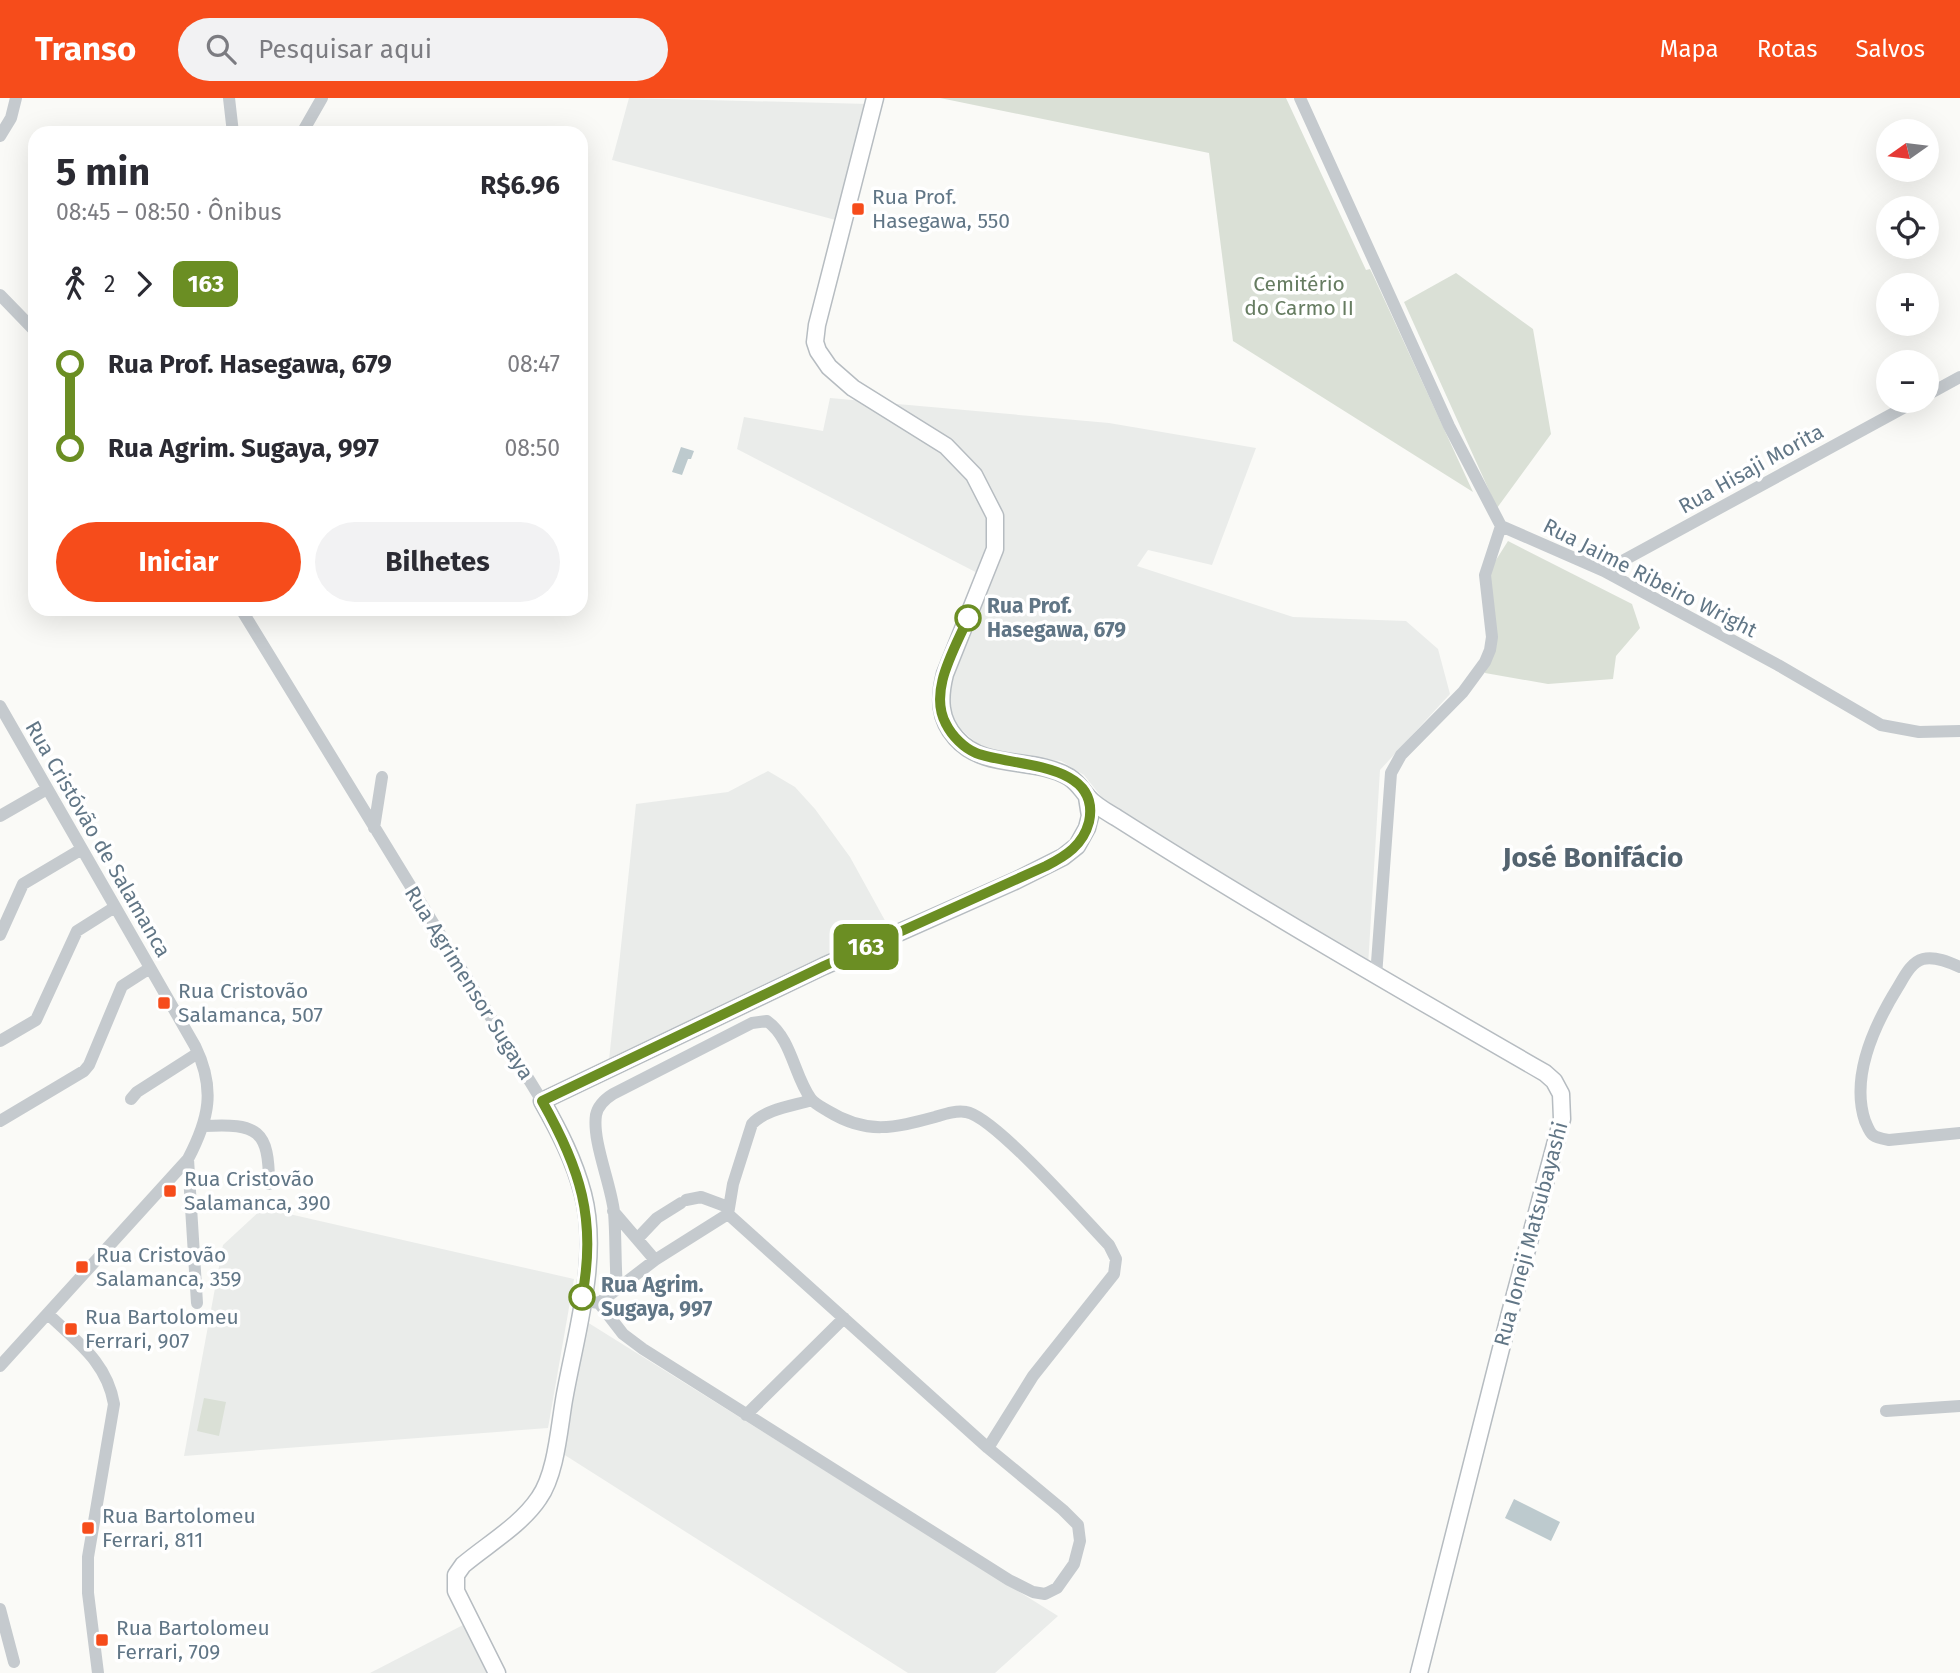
<!DOCTYPE html>
<html lang="pt">
<meta charset="utf-8">
<style>
:root{--surface:#fff;--page:#f2f2f3;--text:#2b2b33;--muted:#7c7c81;--accent:#f64c1b}
body{margin:0;font-family:"Fira Sans",sans-serif;background:var(--page);color:var(--text);height:100vh;display:flex;flex-direction:column;font-size:26px;white-space:nowrap}
*{box-sizing:border-box;margin:0}
p{font-size:23px;color:var(--muted)}
.icon{flex:none;width:38px;height:38px;fill:none;stroke:currentColor;stroke-width:2;stroke-linecap:round;stroke-linejoin:round}
.map{position:relative;flex:1;overflow:hidden}
.panel{position:absolute;left:28px;top:28px;width:560px;height:490px;display:flex;flex-direction:column;background:var(--surface);border-radius:21px;box-shadow:0 7px 28px #0002}
.panel>*{flex:none}
.badge{padding:0 14px;border-radius:10px;font-size:24px;line-height:46px}
.needle{width:46px;rotate:256deg}
.fabs{position:absolute;left:1876px;top:21px;display:grid;gap:14px}
.fabs a{display:grid;place-items:center;width:63px;height:63px;border-radius:50%;background:var(--surface);box-shadow:0 7px 28px #0002;font-size:35px}
.map>.badge{position:absolute;translate:-50% -50%;box-shadow:0 0 0 4px #fff}
.legs{display:flex;align-items:center;gap:10px;height:77px;padding:0 28px;font-size:23px}
.legs p{margin-inline-start:auto}
.summary{display:flex;align-items:center;justify-content:space-between;height:119px;padding:0 28px}
h1{font-size:38px;font-weight:700;line-height:52px}
.button{display:flex;gap:14px;margin-top:auto;padding:14px 28px}
.button a{flex:1;height:80px;border-radius:42px;background:var(--accent);color:#fff;font-size:28px;font-weight:700;line-height:80px;text-align:center}
.button a+a{background:var(--page);color:var(--text)}
ul{padding:0 28px;list-style:none}
li{display:flex;align-items:center;gap:24px;height:84px;font-size:26px}
li i{display:grid;place-items:center;width:10px;height:100%;margin:0 9px;background:currentColor}
li i::after{content:'';width:18px;height:18px;margin:-9px;border:5px solid;border-radius:50%;background:var(--surface)}
li p{margin-inline-start:auto}
li:first-child i{background:linear-gradient(#0000 50%,currentColor 0)}
li:last-child i{background:linear-gradient(currentColor 50%,#0000 0)}
header{display:flex;align-items:center;gap:42px;box-sizing:border-box;height:98px;padding:0 35px;background:var(--accent);color:#fff}
header strong{font-size:33px}
nav{display:flex;gap:38px;margin-inline-start:auto;font-size:24px}
.search{width:490px;height:63px;background:var(--page);display:flex;align-items:center;gap:18px;box-sizing:border-box;padding:0 24px;border-radius:38px;color:var(--muted);font-size:26px}
.map>svg:first-child{display:block}
</style>
<header>
<strong>Transo</strong>
<div class="search"><svg class="icon" aria-label="search" viewBox="0 0 24 24"><circle cx="10" cy="10" r="6"/><path d="M15 15l6 6"/></svg>Pesquisar aqui</div>
<nav><a>Mapa</a><a>Rotas</a><a>Salvos</a></nav>
</header>
<div class="map">
<svg width="1960" height="1575" viewBox="0 0 1960 1575">
<rect width="100%" height="100%" fill="#fafaf7"/>
<path fill="#eaecea" d="M629,0L869,6L843,124L612,62Z
M830,300L1109,325L1256,350L1212,467L1148,452L1137,468L1293,519L1406,523L1438,551L1450,596L1380,672L1368,868L1111,711L1084,677L1061,663L1000,656L982,650L956,627L949,610V587L991,482L737,351L744,319L823,333Z
M768,673L795,689L815,711L850,759L888,828L609,962L636,706L728,694Z
M263,1110L574,1181L548,1330L184,1358L223,1147Z
M587,1224L1058,1518L995,1575H908L560,1354Z
M465,1526L487,1575H370Z"/>
<path fill="#dae0d6" d="M940,0H1286L1366,172L1370,171L1373,177L1473,394L1233,243L1209,55Z
M1456,175L1533,231L1551,336L1497,410L1404,204Z
M1508,443L1632,506L1640,530L1616,558L1613,581L1548,586L1485,575L1489,473Z
M204,1300L226,1304L219,1338L197,1333Z"/>
<path fill="#bdcace" d="M681,349L694,353L691,361H688L682,377L672,374Z
M1514,1401L1560,1424L1551,1443L1505,1420Z"/>
<g fill="none" stroke-linecap="round" stroke-linejoin="round">
<g stroke="#b6bcc1" stroke-width="19">
<path id="major" d="M875,0L817,227L815,244L818,253L829,269L853,290L946,348L974,377L995,418V451L945,576C939,600 939,621 956,640C985,673 1034,658 1069,679C1078,685 1081,691 1087,698C1094,707 1107,714 1117,720C1257,809 1401,892 1545,975L1554,983L1561,996L1562,1021L1510,1215L1419,1575
M497,1575L456,1493V1477L463,1467C488,1446 521,1427 539,1400C556,1376 559,1331 564,1302C575,1238 600,1161 583,1096C574,1062 559,1033 542,1003L824,868L1015,783L1063,759L1077,748L1087,730L1090,718L1087,699"/>
</g>
<path stroke="#c5cace" stroke-width="12" d="M229,0L233,35
M1300,0L1449,328L1501,428
M302,35L322,0
M0,38L11,20L16,0
M0,197L35,233
M1927,297L1960,279
M1501,428L1604,473L1778,567L1881,627L1919,634L1960,633
M1604,473L1916,303
M241,511L542,1003
M0,608L195,948C216,991 209,1021 188,1061L0,1268
M0,718L47,691
M374,730L382,679
M0,837L23,786L82,751
M1960,869C1949,864 1935,858 1923,861C1911,864 1904,879 1898,889C1875,926 1850,978 1865,1023C1867,1027 1869,1034 1873,1037C1877,1040 1884,1041 1889,1042L1960,1035
M1376,878L1391,675L1401,657L1463,594L1485,564L1490,552L1492,539L1485,477L1501,428
M0,943L36,922L77,833L115,809
M131,1001L137,994L198,955
M0,1023L84,973L89,967L122,888L150,870
M204,1028C258,1025 269,1032 269,1086
M188,1061L197,1205
M686,1102L701,1099L728,1109
M613,1113L655,1162
M728,1116L733,1086L752,1026C766,1011 792,1008 812,1002
M638,1140L657,1120L681,1105
M617,1190C615,1165 616,1139 614,1114C611,1086 592,1043 596,1017C598,1007 605,1001 613,996L752,925L767,923C792,941 794,978 811,1001C815,1006 823,1010 828,1013C867,1037 894,1030 935,1019C945,1016 956,1012 966,1014C994,1018 1085,1122 1109,1147L1116,1161L1114,1176L1033,1278L988,1350
M592,1204L599,1205L655,1162L728,1116L988,1350L1063,1412L1078,1427L1080,1443L1074,1466L1057,1490L1045,1496L1033,1494L1009,1482L643,1251L623,1236L599,1205
M48,1216C77,1244 107,1264 114,1306L88,1459V1495L98,1575
M1886,1313L1960,1308
M746,1317L844,1220
M0,1511L14,1564"/>
<use href="#major" stroke="#fff" stroke-width="16"/>
</g>
<g fill="none" stroke-linecap="round" stroke-linejoin="round">
<g stroke="#fff" stroke-width="16">
<path id="line-1" d="M582,1199C597,1121 580,1070 542,1003L824,868L1046,768C1066,758 1083,747 1089,724C1102,663 1011,669 976,655C964,650 952,638 946,626C928,593 955,551 968,520"/>
</g>
<use href="#line-1" stroke="#6b8e23" stroke-width="10"/>
</g>
<g fill="#f64c1b" stroke="#fff" stroke-width="2.5">
<rect x="851" y="104" width="14" height="14" rx="3.5"/>
<rect x="157" y="898" width="14" height="14" rx="3.5"/>
<rect x="163" y="1086" width="14" height="14" rx="3.5"/>
<rect x="75" y="1162" width="14" height="14" rx="3.5"/>
<rect x="64" y="1224" width="14" height="14" rx="3.5"/>
<rect x="81" y="1423" width="14" height="14" rx="3.5"/>
<rect x="95" y="1535" width="14" height="14" rx="3.5"/>
</g>
<g fill="#fff" stroke="#6b8e23" stroke-width="3.5">
<circle cx="968" cy="520" r="12"/>
<circle cx="582" cy="1199" r="12"/>
</g>
<g text-anchor="middle" stroke-width="7" stroke-linejoin="round" paint-order="stroke">
<g font-size="21" fill="#617686" stroke="#fff" text-anchor="start">
<text x="872" y="106">Rua Prof.<tspan x="872" dy="24">Hasegawa, 550</tspan></text>
<text x="178" y="900">Rua Cristovão<tspan x="178" dy="24">Salamanca, 507</tspan></text>
<text x="184" y="1088">Rua Cristovão<tspan x="184" dy="24">Salamanca, 390</tspan></text>
<text x="96" y="1164">Rua Cristovão<tspan x="96" dy="24">Salamanca, 359</tspan></text>
<text x="85" y="1226">Rua Bartolomeu<tspan x="85" dy="24">Ferrari, 907</tspan></text>
<text x="102" y="1425">Rua Bartolomeu<tspan x="102" dy="24">Ferrari, 811</tspan></text>
<text x="116" y="1537">Rua Bartolomeu<tspan x="116" dy="24">Ferrari, 709</tspan></text>
</g>
<g font-size="21" fill="#667c61" stroke="#fff">
<text x="1299" y="193">Cemitério<tspan x="1299" dy="24">do Carmo II</tspan></text>
</g>
<g font-size="21" fill="#617686" stroke="#fff">
<text transform="translate(1751 371) rotate(-29)" y="7">Rua Hisaji Morita</text>
<text transform="translate(1650 480) rotate(27)" y="7">Rua Jaime Ribeiro Wright</text>
<text transform="translate(98 741) rotate(60)" y="7">Rua Cristóvão de Salamanca</text>
<text transform="translate(469 885) rotate(58)" y="7">Rua Agrimensor Sugaya</text>
<text transform="translate(1531 1136) rotate(-75)" y="7">Rua Ioneji Matsubayashi</text>
</g>
<g font-size="21" font-weight="bold" fill="#617686" stroke="#fff" text-anchor="start">
<text x="987" y="515">Rua Prof.<tspan x="987" dy="24">Hasegawa, 679</tspan></text>
<text x="601" y="1194">Rua Agrim.<tspan x="601" dy="24">Sugaya, 997</tspan></text>
</g>
<g font-size="28" font-weight="bold" fill="#546470" stroke="#fff">
<text x="1593" y="769">José Bonifácio</text>
</g>
</g>
</svg>
<div class="fabs">
<a><svg class="needle" viewBox="-14 -14 28 28"><path d="M0-13l5 13h-10z" fill="#e53935"/><path d="M0 13l5-13h-10z" fill="#7c7c81"/></svg></a>
<a><svg class="icon" aria-label="locate" viewBox="0 0 24 24"><circle cx="12" cy="12" r="6"/><path d="M12 2v4M12 18v4M2 12h4M18 12h4"/></svg></a>
<a>+</a>
<a>−</a>
</div>
<b class="badge" style="left:866px;top:849px;background:#6b8e23;color:#fff">163</b>
<section class="panel">
<div class="summary"><div><h1>5 min</h1><p>08:45 – 08:50 · Ônibus</p></div><b>R$6.96</b></div>
<div class="legs"><svg class="icon" aria-label="walk" viewBox="0 0 24 24"><circle cx="13" cy="4" r="2"/><path d="M13 8l-2 6 4 7M11 14l-3 7M7 12l3-4h3l4 4"/></svg>2<svg class="icon" aria-label="forward" viewBox="0 0 24 24"><path d="M9 5l7 7-7 7"/></svg><b class="badge" style="background:#6b8e23;color:#fff">163</b></div>
<ul>
<li><i style="color:#6b8e23"></i><b>Rua Prof. Hasegawa, 679</b><p>08:47</p></li>
<li><i style="color:#6b8e23"></i><b>Rua Agrim. Sugaya, 997</b><p>08:50</p></li>
</ul>
<div class="button"><a>Iniciar</a><a>Bilhetes</a></div>
</section>
</div>
